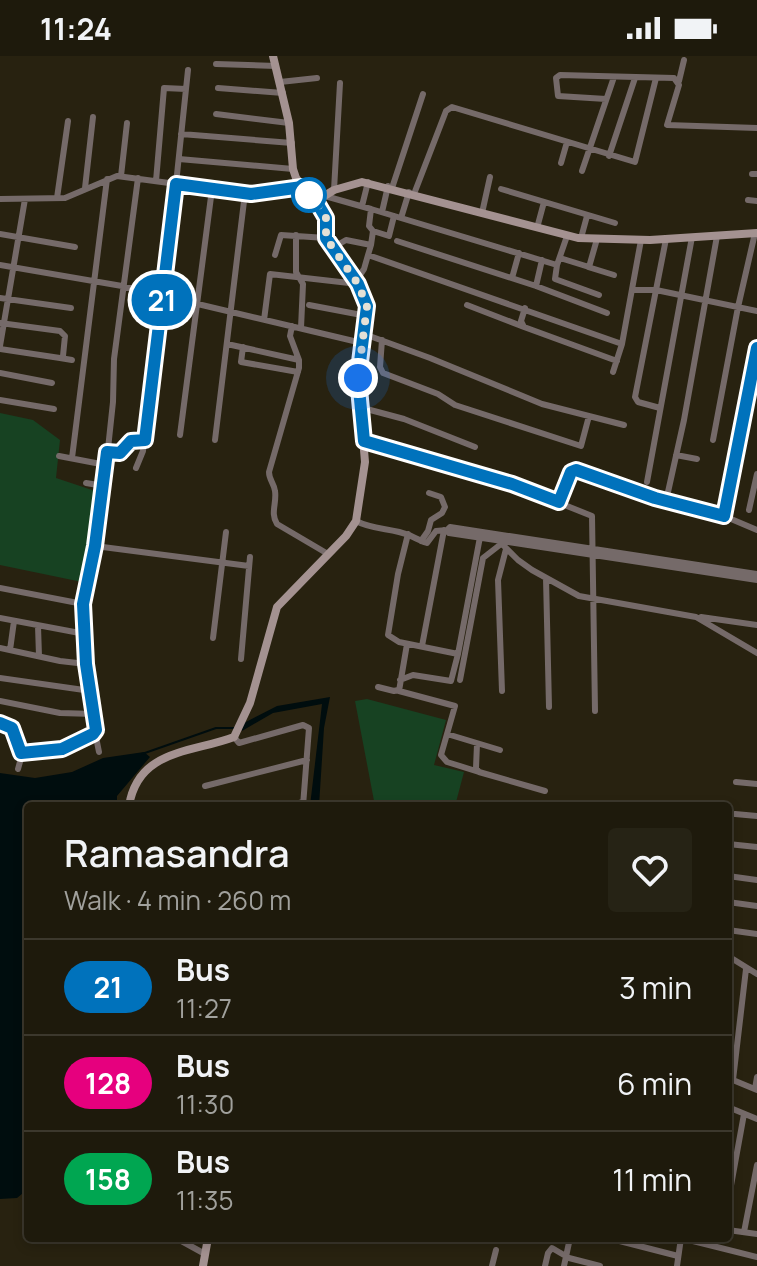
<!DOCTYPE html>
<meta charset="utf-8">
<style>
:root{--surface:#1e1a0c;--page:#262315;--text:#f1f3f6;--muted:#a1a19d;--line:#3c382d}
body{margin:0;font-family:Manrope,sans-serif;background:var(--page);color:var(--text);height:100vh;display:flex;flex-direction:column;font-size:30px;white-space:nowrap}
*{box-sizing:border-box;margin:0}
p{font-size:26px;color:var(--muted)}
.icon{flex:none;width:44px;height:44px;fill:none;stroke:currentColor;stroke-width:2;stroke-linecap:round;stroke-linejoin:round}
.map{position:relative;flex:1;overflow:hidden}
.sheet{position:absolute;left:24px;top:746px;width:708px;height:440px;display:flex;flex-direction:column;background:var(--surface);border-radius:8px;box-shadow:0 4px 12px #0003,0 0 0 2px var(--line)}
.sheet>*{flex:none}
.badge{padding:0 16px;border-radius:26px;font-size:28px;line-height:52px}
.you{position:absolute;width:40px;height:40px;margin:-20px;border:6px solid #fff;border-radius:50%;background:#1a73e8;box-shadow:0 0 0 12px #1a73e833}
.map>.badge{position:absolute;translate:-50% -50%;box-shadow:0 0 0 4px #fff}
.round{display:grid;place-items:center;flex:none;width:84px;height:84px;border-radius:8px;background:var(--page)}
.summary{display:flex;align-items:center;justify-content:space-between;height:136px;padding:0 40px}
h1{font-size:38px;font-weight:600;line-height:60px}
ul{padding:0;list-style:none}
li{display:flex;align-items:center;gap:24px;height:96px;padding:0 40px;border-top:2px solid var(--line)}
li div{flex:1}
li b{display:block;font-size:30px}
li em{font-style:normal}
li .badge{min-width:88px;font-weight:700;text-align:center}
.status{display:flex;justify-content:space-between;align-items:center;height:56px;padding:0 40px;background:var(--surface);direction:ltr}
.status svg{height:22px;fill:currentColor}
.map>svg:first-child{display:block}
</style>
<div class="status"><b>11:24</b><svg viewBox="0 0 49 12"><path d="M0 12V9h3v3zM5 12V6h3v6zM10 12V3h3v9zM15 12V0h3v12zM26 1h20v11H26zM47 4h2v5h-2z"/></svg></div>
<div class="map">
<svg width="757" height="1210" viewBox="0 0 757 1210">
<rect width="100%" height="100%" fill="#282210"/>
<path fill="#174222" d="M0,357L33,364L60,384L56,422L95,435L82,526L0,509Z
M367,643L446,664L434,709L464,716L455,750H375L355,645Z"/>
<path fill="#000d0e" d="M330,641L324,672L319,750H310L322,648L273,657L242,675V668L277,650Z
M144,696L150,701L117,740V750H28V1133L17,1142L0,1143V717L35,722L72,716L103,702Z"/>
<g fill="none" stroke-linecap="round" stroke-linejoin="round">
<path stroke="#000d0e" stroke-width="2" d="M142,698L216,672H235"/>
<path stroke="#756a69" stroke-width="6" d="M216,8L276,10
M679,25L684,4
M280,26L317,22
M218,32L283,37
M606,43L558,40L556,22L560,19L674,22L679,29L667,69L757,72
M216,58L289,67
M181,78L292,87
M609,100L635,22
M179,103L293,113
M561,107L567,86
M582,115L614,21
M752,118H757
M121,120L127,67
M156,125L164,32L186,33
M85,132L93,61
M392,132L423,38
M501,133L615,167
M334,134L340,27
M414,138L446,55L452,51L635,106L656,22
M325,140L371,153L369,170L373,175L371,189
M57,142L68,65
M0,143L65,142L117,120L251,138L302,131
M748,144L757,145
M362,150L368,126
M371,153L557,209L567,180
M382,156L388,130
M482,157L490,121
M401,162L409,136
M537,172L544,146
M373,175L389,180L394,160
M0,178L75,191
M296,179V216L303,228L301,272
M581,182L587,160
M397,185L536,230L607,257
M334,191L346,184L371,189L368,199L622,288L641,184
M275,199L281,179L326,182
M560,202L589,211L597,183
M0,209L122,230L362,287
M557,209L555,223L599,239
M588,211L614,219
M512,222L519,197
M356,225L364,213L368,199
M536,230L542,204
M632,234H656L757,255
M0,242L71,252
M309,249L367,260
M467,249L524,271
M525,252L521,265L524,271L617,305
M264,264L270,218L358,228
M0,267L60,275L65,280L63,300L60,302L0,293
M292,270L290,280L299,304V312L269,416C269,424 274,427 275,435C277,447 270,457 277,468L328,498
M364,278L430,302L542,348L624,369
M382,284L380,311L383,317L438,338L455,349L581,390L589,360
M227,288L299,304
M0,290L25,143
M243,291L241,306L298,316
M60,302L72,304
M613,316L622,288
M0,317L52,327
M0,344L54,353
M359,351L404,363L475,391
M660,352L638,346L635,341L666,183
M180,379L212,133
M215,384L245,137
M713,384L738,251L755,177
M364,385L512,428L592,460L595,655
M107,396C121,397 123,395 131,385L145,384
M676,399L697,403
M59,400L106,409
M72,402L107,123
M136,412L143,395L176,128L188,14
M647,426L692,181
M86,427L104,430
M666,445L684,364L717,180
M559,446L571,416L577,414L655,442L724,460L757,474
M749,454L757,418
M724,460L757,292
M356,465C373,474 392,472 409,479C415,482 421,485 427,487L436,475L447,474
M408,478L398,518L388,579L399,586L458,598L480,481
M421,485L428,475L431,464L442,457L445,451L441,441L429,437
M499,485L518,504L532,514L579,540L696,561L757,597
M95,490L249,510
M757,518L450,471L447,474L449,477L757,524
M546,522L549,651
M0,532L83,548
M701,561L757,569
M0,562L85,578
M38,570L39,600
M213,582L226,476
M407,588L399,635L455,650L441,699L447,706L479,716
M422,590L444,474
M0,592L60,605L86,608
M10,594L14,565
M241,603L250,501
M0,622L91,635
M400,624L413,619L451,625L458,598
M460,624L483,502L501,488
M378,631L394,635L398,634
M502,635L498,524L506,493
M0,645L60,657L94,658
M0,667L12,672L21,697
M95,676L99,696
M447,678L500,694
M234,681L239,687L303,669L309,672L303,750
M477,688L476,712L479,716L545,735
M18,713L23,695C45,695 84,694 96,672L86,608L83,548L104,430L113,346L114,303L138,122
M736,726L757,728
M205,730L307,704
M288,750L303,746
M735,758L757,760
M728,788L757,791
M728,820L757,824
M728,846L757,850
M728,874L757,878
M728,900L757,918
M728,1022L757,1034
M733,1024L746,913
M755,1033L757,1021
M728,1051L757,1063
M728,1146L744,1058
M728,1174L757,1178
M744,1176L757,1109
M176,1182L205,1198
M608,1182L678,1200
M681,1182L757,1201
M492,1210L496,1194
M545,1210L548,1197L552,1192L569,1202L600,1210
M564,1210L570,1182
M677,1210L681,1182"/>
<path stroke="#a49291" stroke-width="8" d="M316,145L334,134L362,126L578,182L650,184L757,177
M129,750C138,693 192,697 234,681L250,647L277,551L346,480L356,465L365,406L358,322L367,250L358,228L326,182L325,160L296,122L293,113L289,67L273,0
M203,1210L208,1182"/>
</g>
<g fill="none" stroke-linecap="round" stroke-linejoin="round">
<g stroke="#fff" stroke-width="18">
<path id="line" d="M0,667L12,672L21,697L62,693L93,678L96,674L86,608L83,548L95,490L107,396L120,397L131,385L145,384L176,128L251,138L302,131L316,145L326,162V182L358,228L367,250L358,322L364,385L512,428L559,446L571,416L576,414L655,442L724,460L757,292"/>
</g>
<use href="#line" stroke="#0072bc" stroke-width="12"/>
<path stroke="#e4e1d6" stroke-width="8" stroke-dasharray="0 14.4" d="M309,139L316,145L326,162V182L358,228L367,250L358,322"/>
</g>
<circle fill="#fff" stroke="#0072bc" stroke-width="4" cx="309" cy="139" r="16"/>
</svg>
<div class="you" style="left:358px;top:322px"></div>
<b class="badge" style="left:162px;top:244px;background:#0072bc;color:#fff">21</b>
<section class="sheet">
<div class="summary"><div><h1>Ramasandra</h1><p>Walk · 4 min · 260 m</p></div><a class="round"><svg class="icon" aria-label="heart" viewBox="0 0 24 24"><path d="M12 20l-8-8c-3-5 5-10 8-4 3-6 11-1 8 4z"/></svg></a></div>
<ul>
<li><span class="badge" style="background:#0072bc;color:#fff">21</span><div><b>Bus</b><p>11:27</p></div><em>3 min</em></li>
<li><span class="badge" style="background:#e6007e;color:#fff">128</span><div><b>Bus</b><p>11:30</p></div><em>6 min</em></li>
<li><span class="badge" style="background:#00a651;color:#fff">158</span><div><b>Bus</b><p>11:35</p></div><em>11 min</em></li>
</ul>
</section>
</div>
